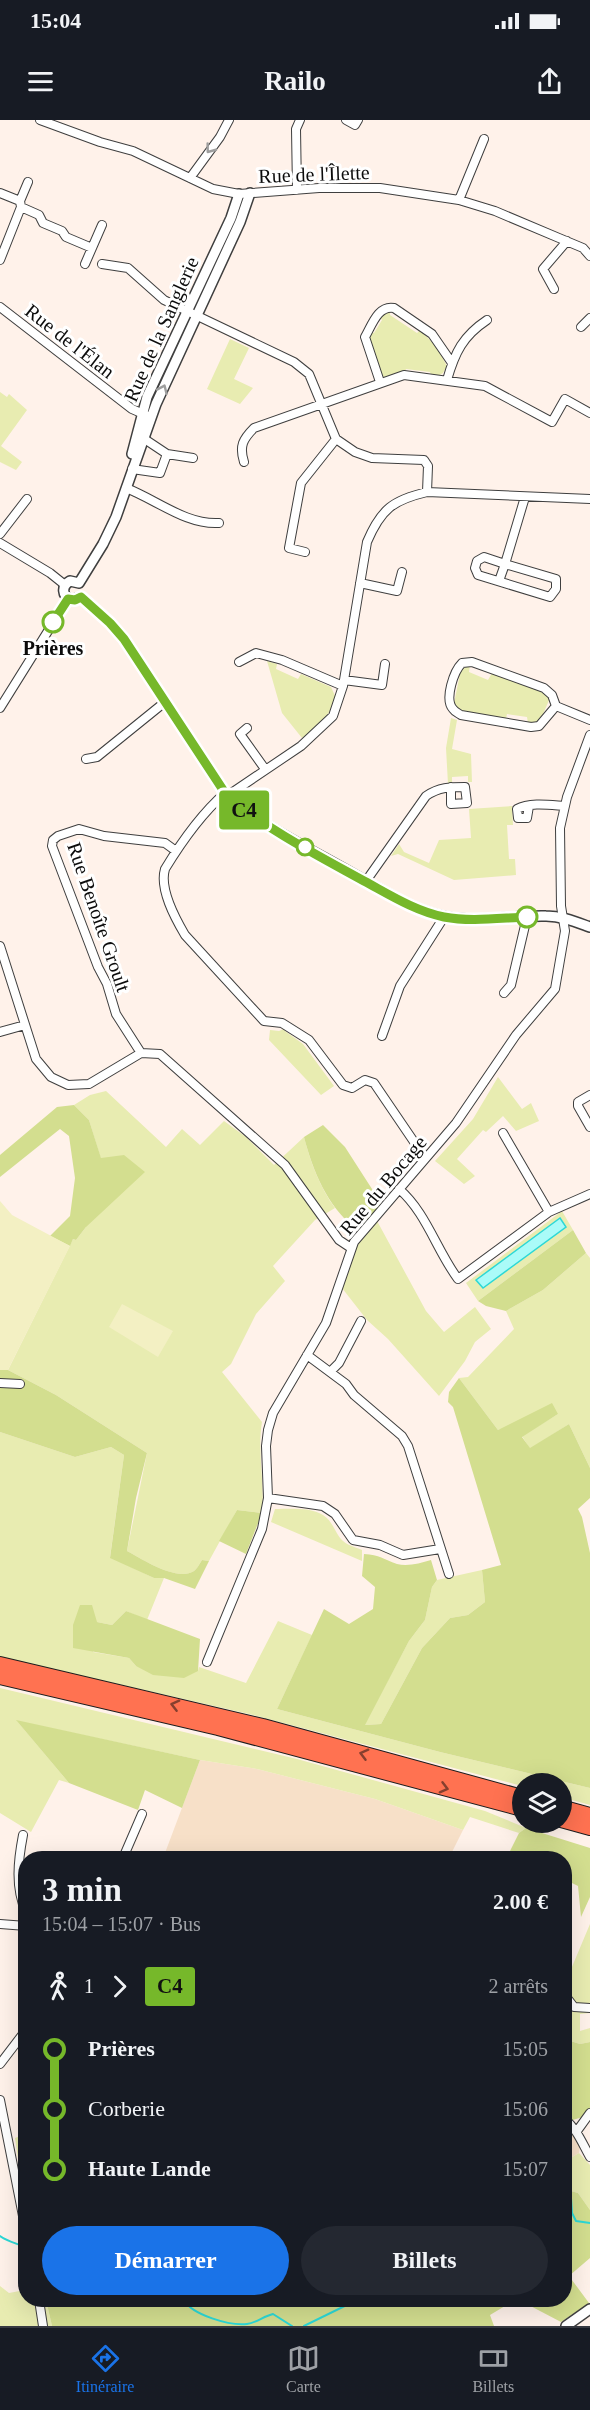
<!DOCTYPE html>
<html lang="fr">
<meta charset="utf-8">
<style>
:root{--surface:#171b24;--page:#242831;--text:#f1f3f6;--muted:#9ea1a6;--line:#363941;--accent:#1a73e8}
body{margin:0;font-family:Georgia,serif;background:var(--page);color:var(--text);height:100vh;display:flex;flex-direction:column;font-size:22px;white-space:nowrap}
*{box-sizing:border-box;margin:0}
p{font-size:20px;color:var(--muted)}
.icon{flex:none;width:33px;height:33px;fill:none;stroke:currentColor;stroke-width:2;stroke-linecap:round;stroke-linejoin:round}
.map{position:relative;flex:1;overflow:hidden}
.drawer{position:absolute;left:18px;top:1731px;width:554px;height:456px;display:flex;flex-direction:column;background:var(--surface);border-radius:24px;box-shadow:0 6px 24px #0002}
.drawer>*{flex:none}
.badge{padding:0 12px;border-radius:4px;font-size:21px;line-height:39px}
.fabs{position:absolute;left:512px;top:1653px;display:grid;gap:12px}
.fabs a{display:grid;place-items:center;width:60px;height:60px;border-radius:50%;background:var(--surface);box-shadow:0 6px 24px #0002;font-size:30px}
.map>.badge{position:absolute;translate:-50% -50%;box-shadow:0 0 0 3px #fff}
.legs{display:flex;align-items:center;gap:9px;height:66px;padding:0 24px;font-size:20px}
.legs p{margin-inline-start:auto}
.summary{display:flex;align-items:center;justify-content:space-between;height:102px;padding:0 24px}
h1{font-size:33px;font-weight:700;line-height:45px}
.button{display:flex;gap:12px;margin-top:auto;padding:12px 24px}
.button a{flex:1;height:69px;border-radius:36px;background:var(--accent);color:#fff;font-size:24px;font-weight:700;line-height:69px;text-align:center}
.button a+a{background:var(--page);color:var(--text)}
ul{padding:0 24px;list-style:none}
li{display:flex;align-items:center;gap:21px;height:60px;font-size:22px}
li i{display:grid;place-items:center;width:9px;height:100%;margin:0 8px;background:currentColor}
li i::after{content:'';width:15px;height:15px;margin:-8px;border:4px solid;border-radius:50%;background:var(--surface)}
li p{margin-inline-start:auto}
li:first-child i{background:linear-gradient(#0000 50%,currentColor 0)}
li:last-child i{background:linear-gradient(currentColor 50%,#0000 0)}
.status{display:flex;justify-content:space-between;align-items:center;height:42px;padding:0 30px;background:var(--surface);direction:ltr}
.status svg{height:16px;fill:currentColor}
header{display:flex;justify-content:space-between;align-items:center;height:78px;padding:0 24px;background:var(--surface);font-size:27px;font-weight:700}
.menu{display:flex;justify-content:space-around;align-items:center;height:84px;border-top:2px solid var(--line);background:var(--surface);font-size:16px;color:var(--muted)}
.menu a{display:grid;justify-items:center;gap:3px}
.menu .active{color:var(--accent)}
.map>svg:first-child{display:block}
</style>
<div class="status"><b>15:04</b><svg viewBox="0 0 49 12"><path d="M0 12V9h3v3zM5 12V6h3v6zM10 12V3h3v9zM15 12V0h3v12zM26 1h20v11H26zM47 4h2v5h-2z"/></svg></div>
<header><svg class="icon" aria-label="menu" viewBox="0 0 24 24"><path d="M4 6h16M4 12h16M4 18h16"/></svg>Railo<svg class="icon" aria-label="share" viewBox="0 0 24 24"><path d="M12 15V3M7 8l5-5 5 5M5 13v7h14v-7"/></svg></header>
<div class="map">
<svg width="590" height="2206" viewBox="0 0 590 2206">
<rect width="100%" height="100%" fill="#fff2ea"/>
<path fill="#f7e0c8" d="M200,1640L257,1649L375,1679L463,1710L449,1738H183L165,1733Z
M564,1997L582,2014L579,2033L564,2042Z"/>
<path fill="#e8ecb1" d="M383,191H390V195L417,213L420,210L436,226L447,246L443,253L438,256L431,255L430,252L406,249L405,252L384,257L381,255L368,220L371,212L374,213L382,200L380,197Z
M230,219L249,228L234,259L253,268L240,284L207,269Z
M0,272L7,277L9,274L27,290L1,326L22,342L16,350L0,342Z
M267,541L277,544L276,549L298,559L301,554L331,567L336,578C329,597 318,607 302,618L282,593Z
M470,545L469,552L488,560L492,553L546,573L550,578L540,601L533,604L528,603L527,597L507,594L506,599L459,590L454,583L461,549Z
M451,598L457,600L452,629L471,634L472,662H468V656L452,657V663L448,664L446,628Z
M512,686L513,705H507L509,739H515L516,755L454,760L398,734L391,736L399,724L404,732L429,743L439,720L471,718L469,689Z
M286,908L285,911L303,924L334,966L321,975L269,920L270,910L279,911Z
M498,957L522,989L531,983L539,1001L516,1011L503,996L486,1012L483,1010L457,1039L475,1056L464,1064L435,1041L473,999Z
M106,971L166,1027L182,1009L200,1025L224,1001L246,1017L274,1045L304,1017C310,1041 320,1068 335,1088L315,1100L273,1146L285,1161L256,1194L231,1244L222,1252L262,1302C257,1332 265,1362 262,1393L237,1390L209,1441L202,1440C200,1443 197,1449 194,1451C177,1462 142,1439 127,1431L147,1333L56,1275L8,1250L73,1119L76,1120L86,1107L101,1039L89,1000L74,985L90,975Z
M562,1091L573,1110L478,1181L466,1163Z
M376,1099L426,1191L444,1212L475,1187L491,1209L475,1222L465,1241L439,1276L388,1219L367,1200L342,1168L356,1127Z
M586,1133L590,1138V1348L569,1304L530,1329L522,1316L558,1294L498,1310L459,1258L468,1257L514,1209L506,1191L543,1170Z
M0,1312L75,1337L111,1327L124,1335L110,1437L154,1458H164L147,1500L126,1491L112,1505L97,1502L93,1532L129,1538L136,1546L198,1551L199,1547L246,1563L278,1501L312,1515L277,1589L440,1632L590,1668V1685L561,1677V1664H522V1666L249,1594L0,1537Z
M275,1389C290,1389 310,1387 323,1395C331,1400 333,1407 338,1415C343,1424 352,1426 362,1430V1441L271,1402Z
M482,1450L485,1482L468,1495L450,1498L422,1528L381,1604L364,1605L409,1521L425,1500L432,1467L437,1460Z
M0,1568L297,1639L485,1691L526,1708L519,1713L470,1697L463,1710L375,1679L257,1649L200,1640L17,1601L69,1663L59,1660L31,1712L0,1693Z
M590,1804V1893L580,1894V1911L590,1908V1922L580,1924L564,1919V1901L571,1860L564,1862V1852L569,1854Z
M25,2014V2085L15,2018Z
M579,2033L590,2045V2090L578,2073L564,2069V2042Z
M0,2166L9,2173L25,2170L26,2180H46L52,2206H0Z"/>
<path fill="#d3de8f" d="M74,985L89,1000L101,1038L124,1035L145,1052L86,1107L76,1120L73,1119L70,1126L50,1116L70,1096L75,1058L69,1016L60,1009L0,1057V1035L57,987Z
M323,1005L345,1027L381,1083L365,1104L355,1108C327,1086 313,1051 304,1017Z
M573,1110L586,1133L543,1170L506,1191L486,1186L478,1181Z
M0,1250H8L56,1275L147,1333L136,1378L127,1431C142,1439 177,1462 194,1451C197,1449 200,1443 202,1440L209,1441L195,1469L164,1458H154L110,1438L124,1335L111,1327L75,1337L0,1312Z
M459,1258L498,1310L552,1283L558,1294L522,1317L530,1328L569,1304L590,1348V1378L578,1389L582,1397L590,1433V1668L440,1632L277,1589L324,1489L349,1504L373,1489L375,1467L362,1456L364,1434C380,1435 383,1439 397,1444C408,1447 420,1443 431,1440L437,1460L432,1467L425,1500L409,1521L365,1605L381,1604L422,1528L450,1498L468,1495L485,1482L482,1450L501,1445L453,1287L448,1282L449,1272Z
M237,1390L262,1393L246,1434L219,1421Z
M80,1485H92L97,1502L112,1505L126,1491L200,1519L198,1551L184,1558L153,1555L136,1546L129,1538L73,1528V1505Z
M16,1600L200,1640L182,1688L145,1670L138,1690L69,1663Z
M526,1708L590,1728V1777L581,1797L578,1766L564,1759V1738H521L509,1733L519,1713Z
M564,1919L580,1924L590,1922V1995L569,2001L564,1997Z
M564,2069L578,2073L590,2090V2138L569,2156L589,2183L561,2202L519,2180H564Z
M46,2180H515L490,2195L494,2206H52Z"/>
<path fill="#f3f0c3" d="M0,1081L12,1095L70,1126L8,1250H0Z
M122,1184L173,1211L158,1237L109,1207Z"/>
<path fill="#aafbf8" stroke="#2cd8d6" stroke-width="1.5" d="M560,1098L566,1107L483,1168L476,1160Z"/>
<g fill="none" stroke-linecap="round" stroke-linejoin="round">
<path stroke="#2cd8d6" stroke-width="2" d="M564,2078H571L572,2093L576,2101L590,2103
M0,2116C9,2122 16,2123 25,2127
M184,2180C192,2195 230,2206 247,2204C256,2203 264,2196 273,2194L292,2206
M304,2206L357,2180"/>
<g stroke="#3f3f3f" stroke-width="10">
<path id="minor" d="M40,0L100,22L133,31L213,69L239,74L319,68H380L459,80L495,91L559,118L583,128L590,136
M346,0L355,5L358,0
M190,58L220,17L229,0
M297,70L296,9L300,0
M0,73L20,81L21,87L0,140
M459,80L484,19
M20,81L28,62
M21,87L39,95L43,103L62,111L66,117L92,128
M85,144L102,105
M102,144L128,148L164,180L294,242L309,254L336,319L355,332L372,338L424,340L428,346L427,372
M554,169L543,149L567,121
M0,187L132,289L148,296
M581,207L590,198
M447,260C455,232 463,216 487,200
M380,262L365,217C372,205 378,185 394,188L432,214L452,243
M143,318L167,334L193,338
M244,342C239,326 243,319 254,308L404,255L485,266L552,302L565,279L590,293
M132,349L160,353L167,334
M126,368C157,380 186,405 219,403
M0,414L27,379
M0,423L50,453L65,465
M305,432L289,428L301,363L336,319
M499,461L505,444L484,437L477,441L475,448L478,455L550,477L556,469V459L505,444L525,377
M360,463L397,471L402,452
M239,542L256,533L282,540L343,566
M472,542L544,568L552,575L556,586L539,606L531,607L461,595C458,593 455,592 453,589C444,579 454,551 462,543Z
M344,560L382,565L385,544
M556,586L590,600
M0,588L68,479
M247,608L240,614L265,649
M86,639L97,637L165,582
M225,673C200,695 182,721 165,749C159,769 175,798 185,815L264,901L282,903L309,920L343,965L352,968L365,960L374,963L425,1038
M227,676L301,626L333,596L343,566L367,422C381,389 393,380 427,372L590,379
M529,686L527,698H518L517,689C530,682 550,685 564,686
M366,761L426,676C439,667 450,667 465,667L467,683L451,684V667
M0,826L36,939L51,957L68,965L89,964L141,933L160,934L285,1045L339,1120L351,1128
M504,873L511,865L527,797
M0,912L25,905
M382,916L400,866L444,797
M141,933L116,894L107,864L98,847L52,726L53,720L58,716L79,709L104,716L165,723L176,731
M590,975L578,982V986L590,1007
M399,1069C426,1092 437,1131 458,1159L549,1092L503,1013
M549,1092L590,1074
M307,1235L346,1264L354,1275L402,1316L408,1326L449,1454
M330,1252L339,1243L361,1201
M0,1263L20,1264
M268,1378L323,1386L335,1394L353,1420L380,1425L403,1435L440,1429
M207,1542L262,1409L268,1378L266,1326L268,1310L273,1293L326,1203L354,1122L456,1003L516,915L555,869L565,811L561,786L560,708L567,677L590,615
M23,1715C18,1741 15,1767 26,1792
M123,1738L142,1694
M0,1804L26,1806
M564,1874L574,1887L590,1888
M0,1944L26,1910
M0,1980L26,2111
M564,1998C578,2011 581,2021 590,2037
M577,2011L590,1993
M39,2180L43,2206"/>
</g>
<g stroke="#3f3f3f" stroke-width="12">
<path id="tertiary" d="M132,334L147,277L231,98L239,74
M79,463L103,424L116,397L156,284L240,102L250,73
M79,463L70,461C61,466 62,476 71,480L81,477
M81,477L110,503L124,519L227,676C269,711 320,734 367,762C392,776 417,792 446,797C479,803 513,795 546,796C562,796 576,802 590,807
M566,2206L590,2189"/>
</g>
<g stroke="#1d1d1d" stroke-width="16">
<path id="trunk" d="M0,1544L263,1606L522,1677
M0,1557L218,1608L522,1689
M561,1687L590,1695
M561,1700L590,1708"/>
</g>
<use href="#minor" stroke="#fff" stroke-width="8"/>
<use href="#tertiary" stroke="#fff" stroke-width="9"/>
<use href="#trunk" stroke="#ff7251" stroke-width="14"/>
</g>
<defs><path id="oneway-chevron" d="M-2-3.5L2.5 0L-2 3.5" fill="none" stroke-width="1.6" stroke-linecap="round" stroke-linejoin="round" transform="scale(1.5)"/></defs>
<g stroke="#9e9e9e">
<use href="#oneway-chevron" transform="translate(210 29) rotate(127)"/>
<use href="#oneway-chevron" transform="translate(163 269) rotate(-66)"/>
</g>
<g stroke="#863f2e">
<use href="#oneway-chevron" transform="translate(175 1585) rotate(-166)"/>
<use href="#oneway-chevron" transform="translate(364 1634) rotate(-165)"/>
<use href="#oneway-chevron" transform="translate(444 1668) rotate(15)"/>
</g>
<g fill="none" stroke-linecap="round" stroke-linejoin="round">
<g stroke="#fff" stroke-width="14">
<path id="line-1" d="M53,502L68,479L75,480L81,477L110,503L124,519L227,676C268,710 317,735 364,761C390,775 415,791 444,797C470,802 500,798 527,797"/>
</g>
<use href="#line-1" stroke="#76b82a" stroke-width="9"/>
</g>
<g fill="#fff" stroke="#76b82a" stroke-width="3">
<circle cx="53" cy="502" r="10"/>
<circle cx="305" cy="727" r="8"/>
<circle cx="527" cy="797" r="10"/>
</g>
<g text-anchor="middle" stroke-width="6" stroke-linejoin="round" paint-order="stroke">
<g font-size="20" fill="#0c0c0c" stroke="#fff">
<text transform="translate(314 54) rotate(-2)" y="7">Rue de l'Îlette</text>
<text transform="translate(161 209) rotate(-66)" y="7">Rue de la Sanglerie</text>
<text transform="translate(70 221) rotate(38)" y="7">Rue de l'Élan</text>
<text transform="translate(99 797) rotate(71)" y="7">Rue Benoîte Groult</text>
<text transform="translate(383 1065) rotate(-50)" y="7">Rue du Bocage</text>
</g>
<g font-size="20" font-weight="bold" fill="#0c0c0c" stroke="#fff">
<text x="53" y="535">Prières</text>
</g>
</g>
</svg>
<div class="fabs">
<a><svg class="icon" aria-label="layers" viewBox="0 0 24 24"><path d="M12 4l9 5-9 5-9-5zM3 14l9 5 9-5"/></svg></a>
</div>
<b class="badge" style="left:244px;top:690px;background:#76b82a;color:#111">C4</b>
<section class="drawer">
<div class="summary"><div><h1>3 min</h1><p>15:04 – 15:07 · Bus</p></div><b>2.00 €</b></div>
<div class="legs"><svg class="icon" aria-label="walk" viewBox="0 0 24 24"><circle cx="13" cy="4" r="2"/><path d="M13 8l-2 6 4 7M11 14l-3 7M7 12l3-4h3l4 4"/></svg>1<svg class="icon" aria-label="forward" viewBox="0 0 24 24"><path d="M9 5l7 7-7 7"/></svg><b class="badge" style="background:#76b82a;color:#111">C4</b><p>2 arrêts</p></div>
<ul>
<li><i style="color:#76b82a"></i><b>Prières</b><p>15:05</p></li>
<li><i style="color:#76b82a"></i><span>Corberie</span><p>15:06</p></li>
<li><i style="color:#76b82a"></i><b>Haute Lande</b><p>15:07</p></li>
</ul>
<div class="button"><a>Démarrer</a><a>Billets</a></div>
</section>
</div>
<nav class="menu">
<a class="active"><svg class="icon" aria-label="directions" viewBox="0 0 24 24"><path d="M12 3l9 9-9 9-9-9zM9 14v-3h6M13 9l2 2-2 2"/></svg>Itinéraire</a>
<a><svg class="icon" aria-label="map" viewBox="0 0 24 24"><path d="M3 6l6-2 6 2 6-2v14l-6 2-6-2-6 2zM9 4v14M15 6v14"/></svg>Carte</a>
<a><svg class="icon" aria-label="tickets" viewBox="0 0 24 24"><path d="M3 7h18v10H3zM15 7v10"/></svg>Billets</a>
</nav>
